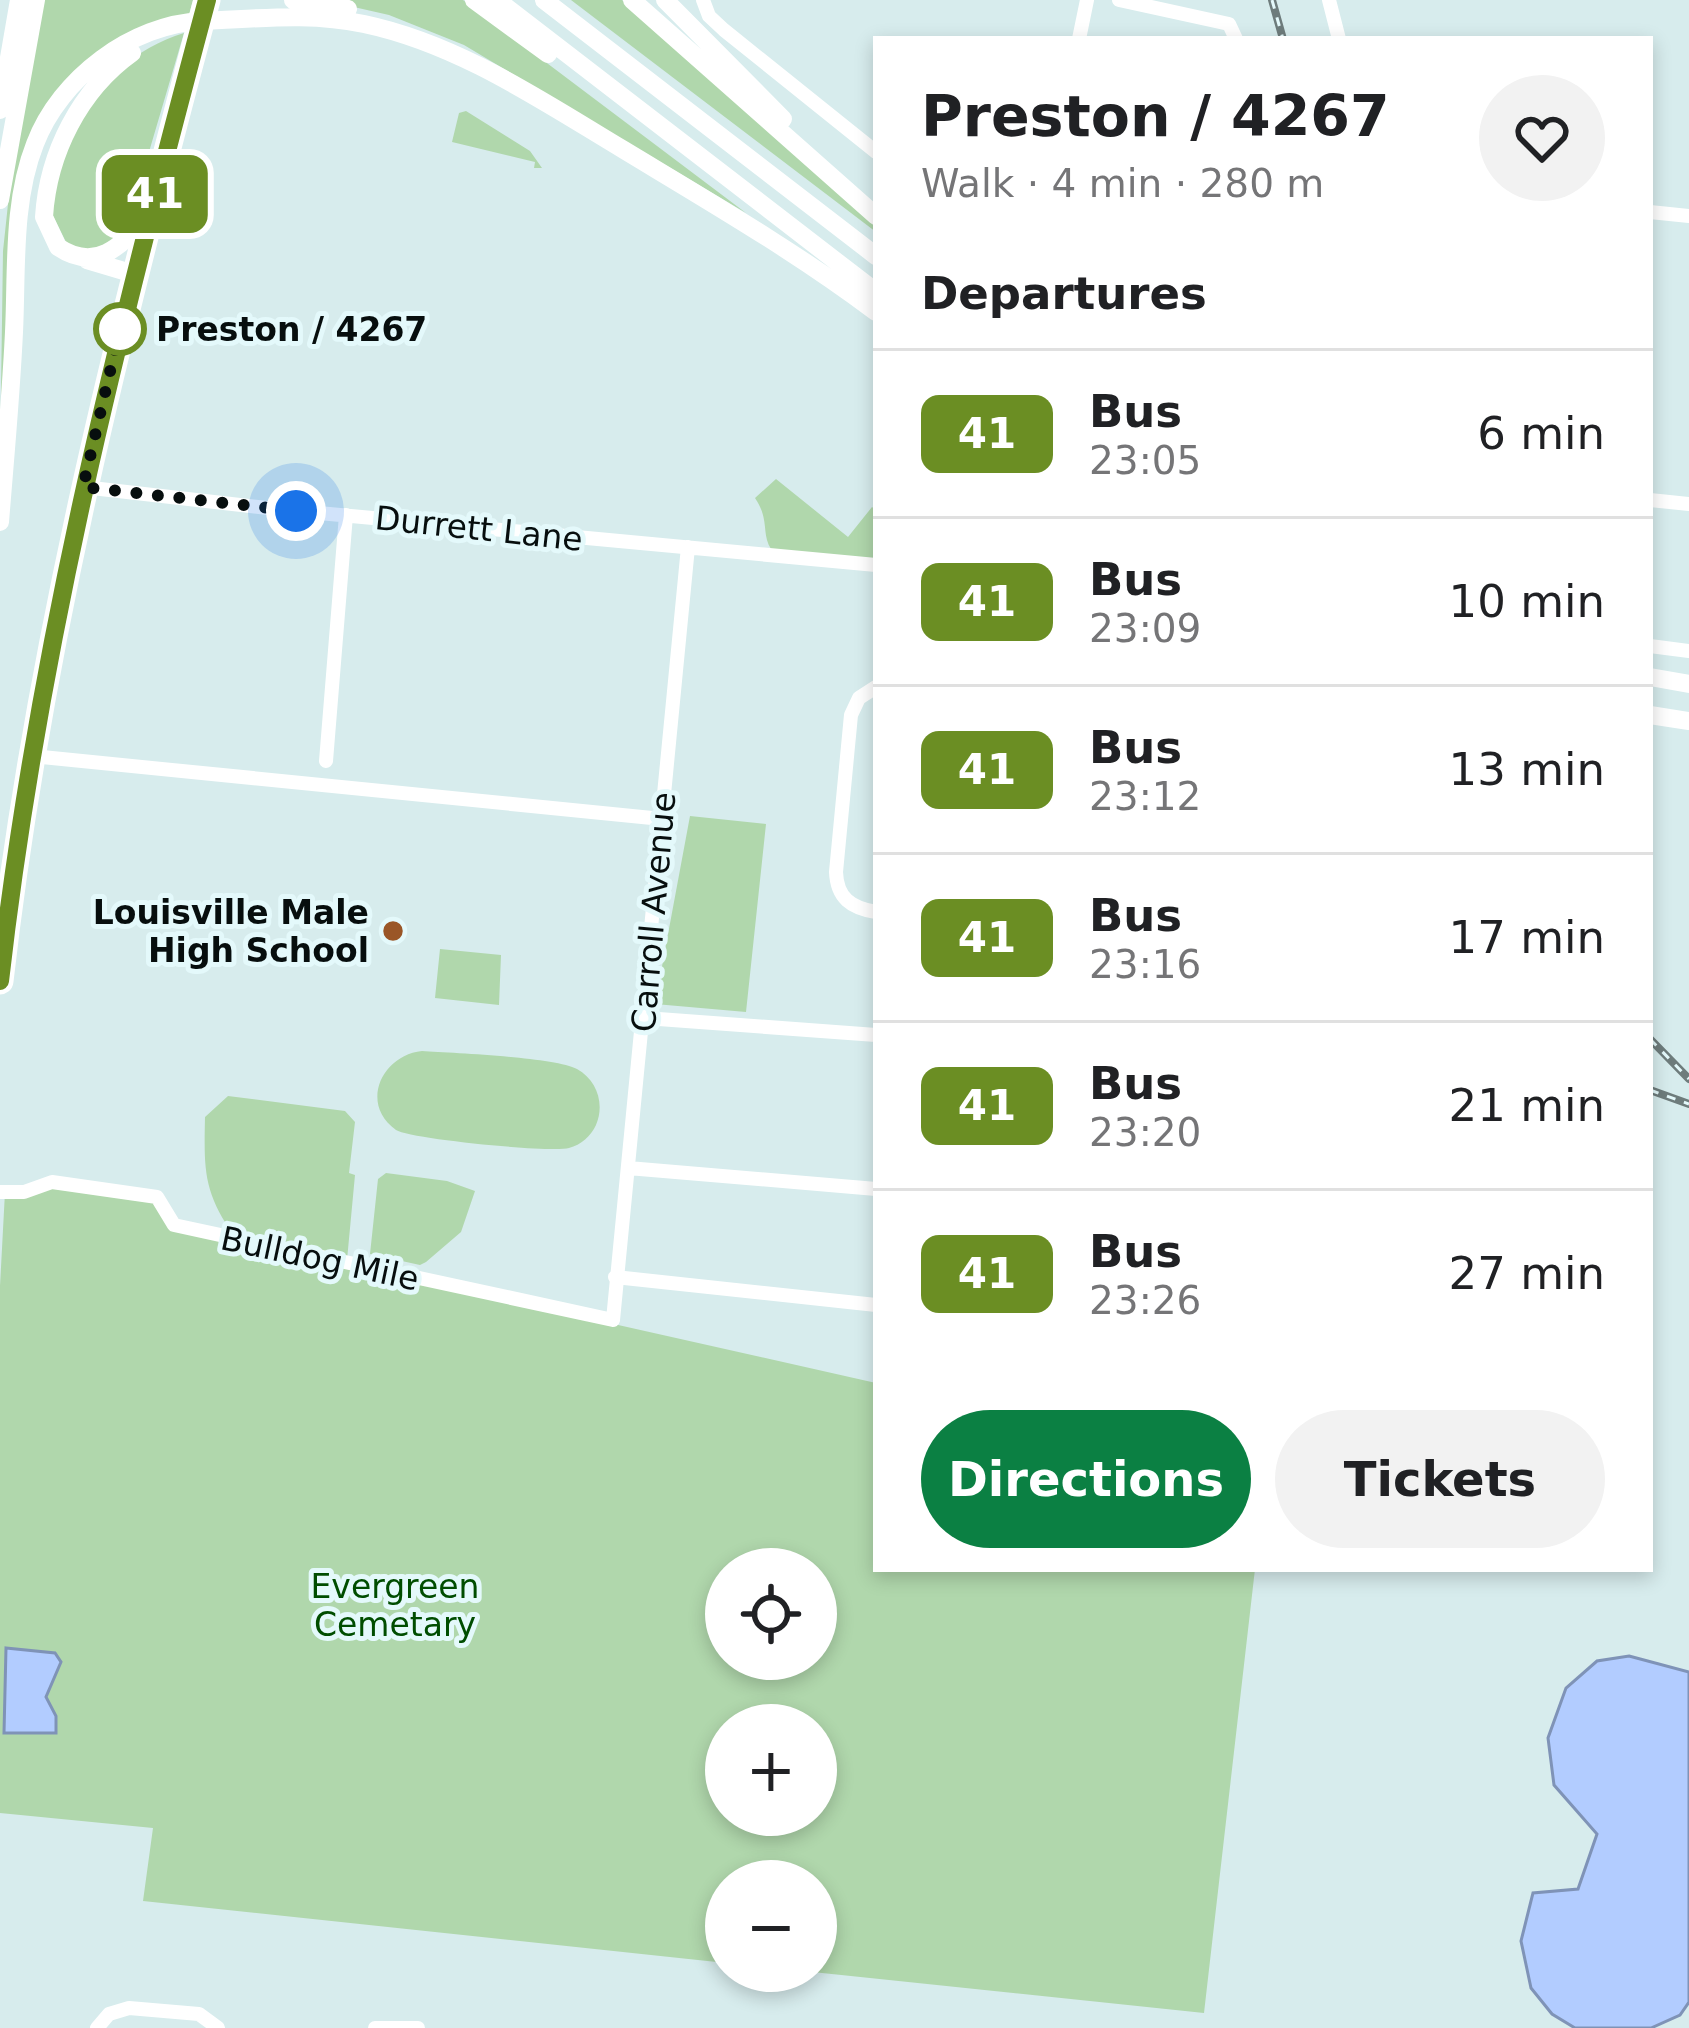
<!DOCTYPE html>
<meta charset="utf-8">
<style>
:root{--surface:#fff;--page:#f2f2f2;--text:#202124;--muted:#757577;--line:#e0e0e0;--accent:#0b8043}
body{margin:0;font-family:"DejaVu Sans",sans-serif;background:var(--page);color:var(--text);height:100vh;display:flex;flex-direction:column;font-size:45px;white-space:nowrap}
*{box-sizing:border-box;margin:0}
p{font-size:39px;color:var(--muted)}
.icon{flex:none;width:66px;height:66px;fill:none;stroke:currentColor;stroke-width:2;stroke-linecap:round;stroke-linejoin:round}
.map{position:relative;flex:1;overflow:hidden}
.panel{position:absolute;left:873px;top:36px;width:780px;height:1536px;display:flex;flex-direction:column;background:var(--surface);border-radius:0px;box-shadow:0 6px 18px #0003}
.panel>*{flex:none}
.badge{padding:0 24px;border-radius:18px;font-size:42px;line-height:78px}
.controls{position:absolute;left:705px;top:1548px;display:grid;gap:24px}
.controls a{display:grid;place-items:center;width:132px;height:132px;border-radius:50%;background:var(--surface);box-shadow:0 6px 18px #0003;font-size:60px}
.you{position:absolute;width:60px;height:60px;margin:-30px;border:9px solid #fff;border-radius:50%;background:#1a73e8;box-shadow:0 0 0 18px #1a73e833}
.map>.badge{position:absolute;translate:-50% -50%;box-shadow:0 0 0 6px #fff}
h2{padding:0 48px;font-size:45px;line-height:108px}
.round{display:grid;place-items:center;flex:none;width:126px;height:126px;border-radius:63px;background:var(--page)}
.summary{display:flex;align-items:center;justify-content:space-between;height:204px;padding:0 48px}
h1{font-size:57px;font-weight:700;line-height:90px}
.cta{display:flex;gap:24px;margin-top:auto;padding:24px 48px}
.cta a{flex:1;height:138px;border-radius:72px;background:var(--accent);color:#fff;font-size:48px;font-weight:700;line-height:138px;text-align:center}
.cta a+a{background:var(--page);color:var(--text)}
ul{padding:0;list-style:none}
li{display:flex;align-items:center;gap:36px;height:168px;padding:0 48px;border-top:3px solid var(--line)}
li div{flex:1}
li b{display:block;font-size:45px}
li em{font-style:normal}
li .badge{min-width:132px;font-weight:700;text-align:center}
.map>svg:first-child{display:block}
</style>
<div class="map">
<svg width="1689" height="2028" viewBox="0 0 1689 2028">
<rect width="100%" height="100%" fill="#d7eced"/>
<path fill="#b0d7ac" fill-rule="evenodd" d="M44,0H193L189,15L100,55L29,147L0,460L3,251L11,176Z
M323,0H463L746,213L464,45L389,15Z
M571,0H622L876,224V232Z
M184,33L126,230L118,239L89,251L67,244L50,210C57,184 61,151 73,128C98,83 135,48 184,33Z
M466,111L530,151L542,168H534L535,162L452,142L459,113Z
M776,479L848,537L872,507L876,510V560L771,549C761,533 770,520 755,498Z
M690,816L766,824L746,1012L655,1004Z
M440,949L501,955L499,1005L435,998Z
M422,1051C453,1053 554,1057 577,1069C597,1080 605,1104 596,1125C591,1136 581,1145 569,1148C552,1153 410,1139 396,1130C359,1104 382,1055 422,1051Z
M228,1096L345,1111L355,1122L349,1173L355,1175L347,1260L235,1237C203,1192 204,1170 205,1117Z
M386,1173L447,1181L475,1191L461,1232L426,1262L420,1265L370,1254L378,1179Z
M52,1182L157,1197L174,1225L876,1383V1569H1255L1204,2013L803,1971H816V1881H726V1963L143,1901L153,1828L0,1813V1286L5,1192ZM726,1569H816V1659H726ZM726,1725H816V1815H726Z"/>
<path fill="#b2ccff" stroke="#7f93b7" stroke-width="3" d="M6,1648L55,1653L61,1662L46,1697L56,1716V1733H4Z
M1629,1656L1689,1672V2002L1680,2015L1651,2028H1575L1552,2014L1531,1988L1521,1941L1533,1893L1578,1889L1597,1834L1554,1785L1548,1738L1566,1688L1597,1661Z"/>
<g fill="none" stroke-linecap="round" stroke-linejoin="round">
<path stroke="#fff" stroke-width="14" d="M703,0L709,16L724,30L876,152
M1119,0L1229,24L1236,39
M1329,0L1339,39
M1079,39L1087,0
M1650,212L1689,216
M83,487L276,509L876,565
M1650,500L1689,504
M1650,646L1689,651
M876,687L859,698L851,715L836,872C837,898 851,908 876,912
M32,756L662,819
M326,761L346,515
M645,1018L876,1035
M628,1168L876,1189
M0,1192H24L52,1182L157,1197L174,1225L613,1320L688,547
M615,1277L876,1305
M97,2028L109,2014L129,2008L199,2014L218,2028
M375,2028H418"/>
<path stroke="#fff" stroke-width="16" d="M0,981C37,647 120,324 207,0"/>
<path stroke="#fff" stroke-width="18" d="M293,0L348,9
M474,0L548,54
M497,0L876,292
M544,0L876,256
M632,0L876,216
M665,0L783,119
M132,53C80,90 48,153 44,217L58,247C98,274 123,243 149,215
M0,110L19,0
M0,200L36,0
M87,260L134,274
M0,522C5,459 11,396 14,332C17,271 12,202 35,144C60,78 132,24 202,21C257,19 309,12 364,24C459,44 542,101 624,150C710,202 796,252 876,312
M1650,677L1689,684
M1650,715L1689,721"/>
<g stroke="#6e7c7c" stroke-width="8">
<path id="rail" d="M1272,0L1283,39
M1650,1039L1689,1079
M1650,1090L1689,1104"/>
</g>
<use href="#rail" stroke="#e4f9fb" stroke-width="3" stroke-dasharray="9" stroke-linecap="butt"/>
</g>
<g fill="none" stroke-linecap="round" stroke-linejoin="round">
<g stroke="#fff" stroke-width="27">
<path id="line" d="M0,981C38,647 120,324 207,0"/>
</g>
<use href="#line" stroke="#6b8e23" stroke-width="18"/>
<path stroke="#070e0e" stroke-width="12" stroke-dasharray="0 21.6" d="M120,329L83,487L296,511"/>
</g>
<circle fill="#fff" stroke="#6b8e23" stroke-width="6" cx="120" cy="329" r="24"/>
<circle fill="#9a5627" stroke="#e4f9fb" stroke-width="4.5" cx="393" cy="931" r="12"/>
<g text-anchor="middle" stroke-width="10" stroke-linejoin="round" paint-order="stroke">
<g font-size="33" font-weight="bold" fill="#070e0e" stroke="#e4f9fb" text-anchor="start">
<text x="156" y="341">Preston / 4267</text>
</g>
<g font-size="33" fill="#070e0e" stroke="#e4f9fb">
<text transform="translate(479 528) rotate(6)" y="12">Durrett Lane</text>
<text transform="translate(653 912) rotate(-85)" y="12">Carroll Avenue</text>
<text transform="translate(320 1258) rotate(12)" y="12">Bulldog Mile</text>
</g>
<g font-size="33" font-weight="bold" fill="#070e0e" stroke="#e4f9fb" text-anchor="end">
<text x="369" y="924">Louisville Male<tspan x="369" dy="38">High School</tspan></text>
</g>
<g font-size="33" fill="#004d00" stroke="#e4f9fb">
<text x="395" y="1598">Evergreen<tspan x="395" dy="38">Cemetary</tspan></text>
</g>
</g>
</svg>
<div class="controls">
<a><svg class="icon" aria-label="locate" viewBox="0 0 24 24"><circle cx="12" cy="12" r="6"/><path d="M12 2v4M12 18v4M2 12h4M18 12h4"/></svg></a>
<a>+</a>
<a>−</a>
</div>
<div class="you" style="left:296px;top:511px"></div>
<b class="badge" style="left:155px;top:194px;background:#6b8e23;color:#fff">41</b>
<section class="panel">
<div class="summary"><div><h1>Preston / 4267</h1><p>Walk · 4 min · 280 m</p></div><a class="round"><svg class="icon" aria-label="heart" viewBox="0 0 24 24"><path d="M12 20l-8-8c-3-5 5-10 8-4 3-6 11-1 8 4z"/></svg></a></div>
<h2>Departures</h2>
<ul>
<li><span class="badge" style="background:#6b8e23;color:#fff">41</span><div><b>Bus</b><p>23:05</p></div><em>6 min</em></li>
<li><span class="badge" style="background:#6b8e23;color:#fff">41</span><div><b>Bus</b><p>23:09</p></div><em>10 min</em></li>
<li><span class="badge" style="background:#6b8e23;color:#fff">41</span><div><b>Bus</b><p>23:12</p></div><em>13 min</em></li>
<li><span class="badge" style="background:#6b8e23;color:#fff">41</span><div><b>Bus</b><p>23:16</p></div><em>17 min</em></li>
<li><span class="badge" style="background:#6b8e23;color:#fff">41</span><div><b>Bus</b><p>23:20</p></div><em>21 min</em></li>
<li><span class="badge" style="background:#6b8e23;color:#fff">41</span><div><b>Bus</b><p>23:26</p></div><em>27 min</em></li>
</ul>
<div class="cta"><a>Directions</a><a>Tickets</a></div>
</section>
</div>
